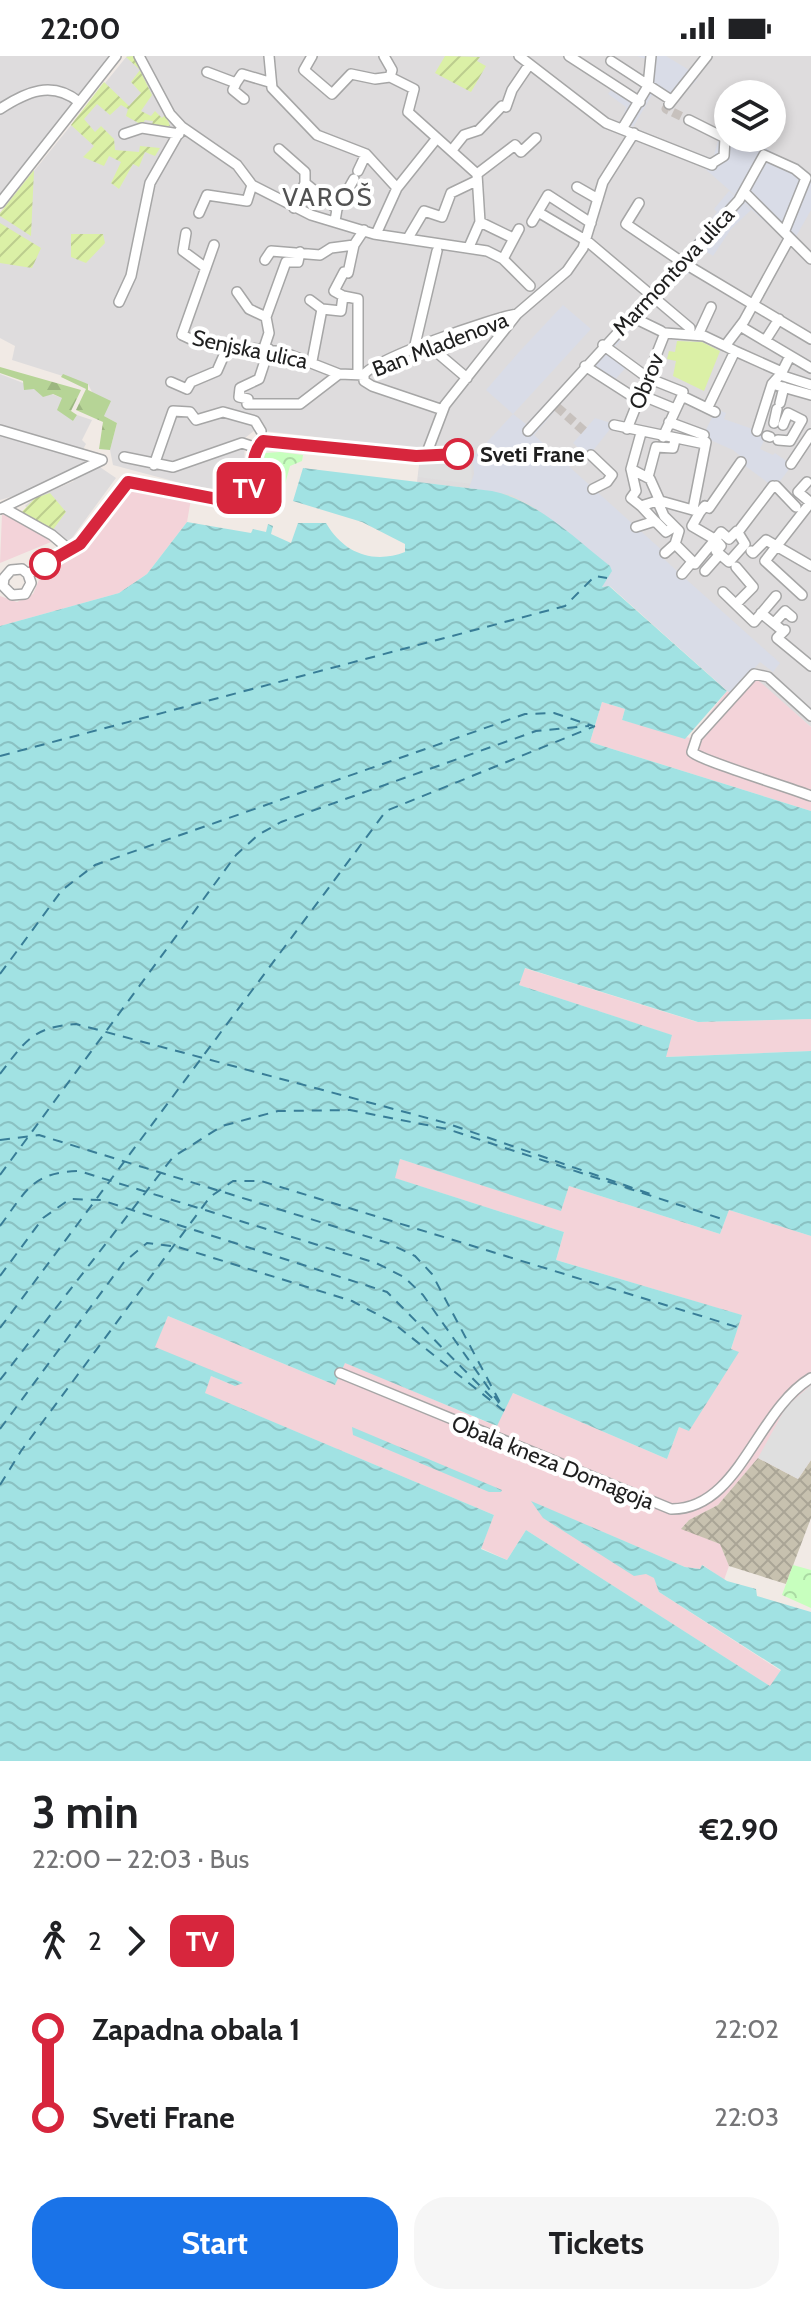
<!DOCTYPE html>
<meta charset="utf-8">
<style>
:root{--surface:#fff;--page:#f6f6f6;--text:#202124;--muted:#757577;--accent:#1a73e8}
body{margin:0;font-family:Cabin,sans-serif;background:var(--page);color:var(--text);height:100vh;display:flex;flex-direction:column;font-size:30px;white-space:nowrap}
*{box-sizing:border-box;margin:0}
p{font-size:26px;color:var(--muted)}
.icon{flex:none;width:44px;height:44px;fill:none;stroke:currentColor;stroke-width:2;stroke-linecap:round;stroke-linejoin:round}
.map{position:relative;height:1705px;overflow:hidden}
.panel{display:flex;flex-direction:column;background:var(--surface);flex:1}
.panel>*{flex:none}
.badge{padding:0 16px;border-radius:12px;font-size:28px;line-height:52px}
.tools{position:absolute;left:714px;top:24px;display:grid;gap:16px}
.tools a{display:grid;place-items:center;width:72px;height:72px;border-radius:50%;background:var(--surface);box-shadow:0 4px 12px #0003;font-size:40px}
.map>.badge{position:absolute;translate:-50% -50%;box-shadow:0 0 0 4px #fff}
.legs{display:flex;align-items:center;gap:12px;height:88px;padding:0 32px;font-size:26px}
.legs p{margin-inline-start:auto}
.summary{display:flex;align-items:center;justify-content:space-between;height:136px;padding:0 32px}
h1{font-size:44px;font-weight:800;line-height:60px}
.primary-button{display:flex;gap:16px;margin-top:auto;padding:16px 32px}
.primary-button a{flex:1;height:92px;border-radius:32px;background:var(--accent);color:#fff;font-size:32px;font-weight:800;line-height:92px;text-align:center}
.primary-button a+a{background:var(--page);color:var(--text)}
ul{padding:0 32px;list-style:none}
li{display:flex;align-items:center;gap:28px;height:88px;font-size:30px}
li i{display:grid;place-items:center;width:12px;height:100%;margin:0 10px;background:currentColor}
li i::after{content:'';width:20px;height:20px;margin:-10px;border:6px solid;border-radius:50%;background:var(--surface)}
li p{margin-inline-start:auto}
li:first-child i{background:linear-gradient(#0000 50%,currentColor 0)}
li:last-child i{background:linear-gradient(currentColor 50%,#0000 0)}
.status{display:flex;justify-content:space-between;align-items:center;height:56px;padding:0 40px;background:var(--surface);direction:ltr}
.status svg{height:22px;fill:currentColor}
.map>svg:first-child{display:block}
</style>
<div class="status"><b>22:00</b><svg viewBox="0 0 49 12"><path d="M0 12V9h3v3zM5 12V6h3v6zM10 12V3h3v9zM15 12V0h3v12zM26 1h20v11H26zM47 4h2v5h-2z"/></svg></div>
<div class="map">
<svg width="811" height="1705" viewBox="0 0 811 1705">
<defs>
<pattern id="construction-cross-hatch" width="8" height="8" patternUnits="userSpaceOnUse" patternTransform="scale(2)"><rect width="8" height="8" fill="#c7c1af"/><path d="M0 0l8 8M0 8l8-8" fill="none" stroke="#aaa596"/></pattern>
<pattern id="forest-firs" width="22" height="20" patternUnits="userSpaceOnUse" patternTransform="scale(2)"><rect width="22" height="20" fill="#b6d496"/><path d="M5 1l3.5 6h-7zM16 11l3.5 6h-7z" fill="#9cb681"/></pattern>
<pattern id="park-crowns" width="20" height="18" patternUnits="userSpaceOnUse" patternTransform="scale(2)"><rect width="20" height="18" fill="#c7ffbe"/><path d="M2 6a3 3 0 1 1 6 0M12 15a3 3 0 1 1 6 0" fill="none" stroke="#aadaa3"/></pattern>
<pattern id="garden-furrows" width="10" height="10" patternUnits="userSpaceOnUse" patternTransform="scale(2)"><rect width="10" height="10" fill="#dbf0a6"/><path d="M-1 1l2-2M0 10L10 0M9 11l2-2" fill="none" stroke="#bccd8e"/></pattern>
<pattern id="water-waves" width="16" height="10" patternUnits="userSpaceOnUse" patternTransform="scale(2)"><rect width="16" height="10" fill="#a1e2e3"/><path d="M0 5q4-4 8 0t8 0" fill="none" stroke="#8ac1c2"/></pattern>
</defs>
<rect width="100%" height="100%" fill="#f1eae5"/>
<path fill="#dedcdd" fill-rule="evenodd" d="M0,0H114L0,138Z
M127,0H811V671L750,618L731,638L610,530L492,435L417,426L421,393L255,374L245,382L244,416L241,429L235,436L188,429L113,409L110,394L117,367L104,360L88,328L12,304L15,290L0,282V157ZM728,38H772V82H728Z
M0,318L62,342L73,365L77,359L92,364L82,384L86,388L82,395L0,369Z
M0,379L91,405L116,422L69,486L25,450L35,442L74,425L72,423L37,440L34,434L0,444Z"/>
<path fill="#f3d3d9" d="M138,432L191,443L187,466L147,518L119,537L0,570V540L17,546L33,538L41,519L68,505L126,434Z
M2,458L41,475L51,486L0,507Z
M750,617L811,671V755L590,686L602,646L625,653L622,664L690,682L727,635L731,638Z
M524,912L697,966L811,963V995L665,1001L671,979L519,929Z
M400,1103L561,1154L569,1130L720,1178L729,1154L811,1180V1404L798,1423L758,1402L718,1449L689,1464L682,1472L720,1488L729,1510L724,1524L703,1509L700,1513L685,1511L532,1446L655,1522L659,1536L781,1615L771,1631L526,1474L507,1504L481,1492L494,1459L204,1337L211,1320L235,1330L154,1291L168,1260L335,1329L345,1306L496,1370L513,1337L667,1403L679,1371L689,1374L738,1296L731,1294L741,1259L556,1204L564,1176L394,1122Z"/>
<path fill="url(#construction-cross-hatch)" d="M758,1402L798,1423L811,1404V1462L786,1528L729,1510L720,1488L681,1473L689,1464L718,1449Z"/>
<path fill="#dbf0a6" d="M677,285L702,286L720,295L704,335L673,320L676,305L667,303L669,295L675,296Z"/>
<path fill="url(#forest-firs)" d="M0,311L81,334L71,355L77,359L73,365L57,354L62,342L53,338L43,341L34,333L24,334L23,325L0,317Z
M63,318L88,328V334L111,345L104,360L117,367L110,394L99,393L103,366L76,354L86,333L61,321Z"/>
<path fill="url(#park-crowns)" d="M280,396L303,399L302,405L290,410L282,439L259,434L265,397Z
M793,1509L811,1514V1552L782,1539Z"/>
<path fill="url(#garden-furrows)" d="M133,0L152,39L141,55L151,60L155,55L162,62L166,58L170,70L151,72L153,65L145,64L142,69L126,60L128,53L121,49L110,59L97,48L84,63L95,76L101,70L114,83L115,94L139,96L140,90L160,92L155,100L145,96L139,111L133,108L119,133L111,127L121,106L109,100L104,110L83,101L94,90L71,69L104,26L129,50L141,37L131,26L140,14L126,1Z
M445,0L480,1L477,5L486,10L471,36L435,17Z
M34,114L31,180L0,160V157Z
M0,167L41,192L32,212L0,207Z
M71,178H103L105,187L86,207L71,201Z
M50,437L66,456L52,475L19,459L35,442Z"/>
<path fill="#dfdfdf" d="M420,406H471L472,428L418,421Z
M811,1329V1404L798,1423L758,1402L786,1351Z"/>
<path fill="#d9dce7" d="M637,0H666L689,14L697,24L672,49L652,39L633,71L622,65L626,51L608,38L618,25L638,39L644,30L646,3Z
M720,78L744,82L766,92L811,120V154L794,184L779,178L694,103L697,97L713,103Z
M729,135L751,154L731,173L713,200L699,191L686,209L690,218H681L613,293L630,307L611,328L590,314L534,379L665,497L663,502L678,516L780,607L773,616L760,606L731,638L610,530L602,531L610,510L534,451L512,439L469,432L474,418L473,401L513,358L486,334L519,296L563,249L591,273L513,358L526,368L671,212L717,156L714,153Z
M716,353L726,357L724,363L767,378L760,393L773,399L775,397L792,409L775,432L740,406L743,402L733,394L708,383L704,378Z
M595,362L614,368L588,401L573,387Z"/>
<path fill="url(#water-waves)" d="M303,412L492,435C538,445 573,481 610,510L612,515L602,531L609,530L727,635L685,683L622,664L625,653L602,646L590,686L811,755V963L698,966L525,912L519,929L672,979L666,1001L811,995V1180L729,1154L720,1178L569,1130L561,1155L400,1103L395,1122L564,1176L556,1204L742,1259L731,1293L739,1296L689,1375L679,1371L667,1403L513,1337L497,1370L345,1307L335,1329L168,1260L155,1291L243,1327L235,1330L211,1320L205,1337L494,1459L481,1493L507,1504L526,1474L770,1630L781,1614L659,1536L654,1522L646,1518L634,1520L543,1462L531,1445L685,1511L700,1513L702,1509L727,1525L756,1533L757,1540L811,1556V1705H0V570L119,537L147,518L187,466L251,477L253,473L266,476L268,468L273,470L271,478L291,487L298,467H326C344,498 374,508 405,496V488L362,466L293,445Z
M352,1371L502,1434L501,1436H489L353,1379Z"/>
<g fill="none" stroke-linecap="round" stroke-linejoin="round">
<path stroke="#387d97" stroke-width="2" stroke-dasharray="10 8" stroke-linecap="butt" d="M0,700L565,550L595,520L607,522
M0,918L62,834L95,809L525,658L554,657L593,670
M0,1018C25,985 33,971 76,968L446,1067L656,1140
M0,1084L39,1079L388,1187L415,1200L432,1218L504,1354
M0,1119L236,799L258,779L281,766L536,675L589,670
M0,1170C26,1135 32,1116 79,1115L376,1207L404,1221L423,1239L499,1347
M0,1220L43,1162L70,1143L101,1144L387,1236L498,1348
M0,1272L386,755L595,670
M0,1324L173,1101L222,1070L278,1055L350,1054L447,1073L725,1164
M0,1373L124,1206L147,1187L178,1191L352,1245L392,1266L504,1355
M0,1429L21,1395L210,1141L233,1125H261L737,1271"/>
<path stroke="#c7c1bd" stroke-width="9" stroke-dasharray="9 4.5" stroke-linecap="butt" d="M669,48L666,53L689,64
M557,351L584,375"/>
<g stroke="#a6a6a6" stroke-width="12">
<path id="street" d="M139,0L170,58L182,71L237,109L252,129L311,159L374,178L487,195L503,203L530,230
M269,0L272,32L317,79L366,98L397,132L377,176
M312,0L304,14L332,38L351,18L375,23L390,21
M384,0L392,14L390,21L414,33L408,56L477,118L480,166L469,191
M519,0L606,67L712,109
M569,0L640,46
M611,5L671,44
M207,16L236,27L242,18L269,26
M236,27L233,34L244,43
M669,48L707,0
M0,53C26,36 52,24 79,46
M689,64L729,84
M622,73L648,30L651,0
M124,78L142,72L179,78
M279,93L305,116V127L294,152
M452,94L464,79L479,74L502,50L506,51L512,34L529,9
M711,108L724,100L725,82
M358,115L366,98
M477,118L515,89L521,96L536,82
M305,127L337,153L335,165
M577,131L598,143
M397,132L437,82
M745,137L811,203
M0,147L116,0
M639,147L626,168L682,206L811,283
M337,153L354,123
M538,156L587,185L690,272V278
M199,157L207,139L247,145L252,129
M480,166L513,182
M532,166L548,139L591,167
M186,177L183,195L206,212
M408,182L424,155L442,161L451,137L476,125
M214,189L182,279L197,286L283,296L339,318L364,319
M503,203L519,173
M265,204L271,195L320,199L331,192L354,189L364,174
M237,236L249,253L266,261
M343,240L358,243V318
M310,244L322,253
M119,246L131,220L150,127L182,71
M630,260L661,275
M740,270L811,312
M698,279L711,251
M765,285L779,263
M427,288L467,322
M603,289L648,322L683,336L682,340L715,356
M264,292L269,277L266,261L286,206H298L300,196
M269,293L259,323L240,332L239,341L248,343L247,348H300L339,318
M414,293L437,195
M735,295L782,316L790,300
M312,305L322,253L341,255L343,240L334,235L344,216L348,217L354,189
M585,310L638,344
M782,316L780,319L811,329
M364,319C371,304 495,261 517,258
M364,319V325L372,330L443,354
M171,326L187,333L191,326L217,315L228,290
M772,328L811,339
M641,339L675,353
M780,347L784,331
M708,351L735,295L725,290L744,265L789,183
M669,366L704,379
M774,367L777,353
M614,369L705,388
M627,373L665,277L704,280L725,290
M0,374L102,404L0,453
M528,375L739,144L764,99L795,113L806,122L785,174
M757,375L772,328L780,319
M641,377L631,413L650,423L659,443
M767,380L770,381
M663,381L682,340
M778,384L790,385L802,364L788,357L783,369
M591,399L612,419L607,426L593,433
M124,401L173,411L242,387L257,392
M791,408L811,378
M154,409L173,355L190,356L196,364L223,356L255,365L261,375
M631,413L636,435L631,442L641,450
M648,421L656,391L673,392L675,384
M807,426L798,436L810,446
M776,430L796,451
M4,452L52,479L71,495
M693,453L706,386
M700,456L705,450L709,452L741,406
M655,465L641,450L657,445
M636,471L655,465L666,476L674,471
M738,476L773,430
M716,484L692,470L700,456L657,444L664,460L679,475L675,488L695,508L714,485L721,476L729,483L737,475L745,488L729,506L716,495L721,490L716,484
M751,495L753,497L766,484L811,510
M665,497L675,488
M736,511L753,531L736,548
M705,515L720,498
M28,518L80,488L128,426L222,444H241C258,428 247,401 263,385L426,399L445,349L517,258L567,215L583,192L603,126L634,77
M682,518L692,506
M3,530L12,539L25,538L31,527L28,518
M3,530L4,522L11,514L22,513L28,518
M723,536L754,566L776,540
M802,539L765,505L811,446
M761,557L783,575
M774,567L785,555L792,561
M785,574L777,582L811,610
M811,660L768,621L754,618L697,681L692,696C699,704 791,732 811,740
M340,1317L671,1453C739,1454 756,1355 811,1322"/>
</g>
<use href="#street" stroke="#fff" stroke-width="9"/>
</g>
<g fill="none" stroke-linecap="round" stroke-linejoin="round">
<g stroke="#fff" stroke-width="18">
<path id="line-1" d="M45,508L80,488L128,426L222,444H241C258,428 247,401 263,385L416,400L458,398"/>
</g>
<use href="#line-1" stroke="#d7263d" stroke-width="12"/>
</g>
<g fill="#fff" stroke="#d7263d" stroke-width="4">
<circle cx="458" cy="398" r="14"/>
<circle cx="45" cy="508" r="14"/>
</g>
<g text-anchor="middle" stroke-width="8" stroke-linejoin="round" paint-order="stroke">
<g font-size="22" fill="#1f1f1f" stroke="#fff">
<text transform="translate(673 215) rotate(-47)" y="8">Marmontova ulica</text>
<text transform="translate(440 288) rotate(-21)" y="8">Ban Mladenova</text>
<text transform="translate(250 293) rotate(12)" y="8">Senjska ulica</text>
<text transform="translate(646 325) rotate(-68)" y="8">Obrov</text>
<text transform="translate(553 1406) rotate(22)" y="8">Obala kneza Domagoja</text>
</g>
<g font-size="22" font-weight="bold" fill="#1f1f1f" stroke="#fff" text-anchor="start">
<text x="480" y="406">Sveti Frane</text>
</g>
<g font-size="26" letter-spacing="2" fill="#525252" stroke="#fff">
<text x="328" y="150">VAROŠ</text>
</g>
</g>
</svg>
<div class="tools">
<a><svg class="icon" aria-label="layers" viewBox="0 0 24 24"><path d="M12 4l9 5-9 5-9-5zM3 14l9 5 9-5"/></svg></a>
</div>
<b class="badge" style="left:249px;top:432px;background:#d7263d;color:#fff">TV</b>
</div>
<section class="panel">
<div class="summary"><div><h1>3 min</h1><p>22:00 – 22:03 · Bus</p></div><b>€2.90</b></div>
<div class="legs"><svg class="icon" aria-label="walk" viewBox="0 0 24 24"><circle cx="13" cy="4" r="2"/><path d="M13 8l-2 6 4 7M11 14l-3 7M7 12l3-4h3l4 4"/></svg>2<svg class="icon" aria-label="forward" viewBox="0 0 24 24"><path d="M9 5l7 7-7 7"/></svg><b class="badge" style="background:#d7263d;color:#fff">TV</b></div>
<ul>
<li><i style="color:#d7263d"></i><b>Zapadna obala 1</b><p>22:02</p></li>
<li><i style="color:#d7263d"></i><b>Sveti Frane</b><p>22:03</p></li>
</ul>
<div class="primary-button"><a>Start</a><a>Tickets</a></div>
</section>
